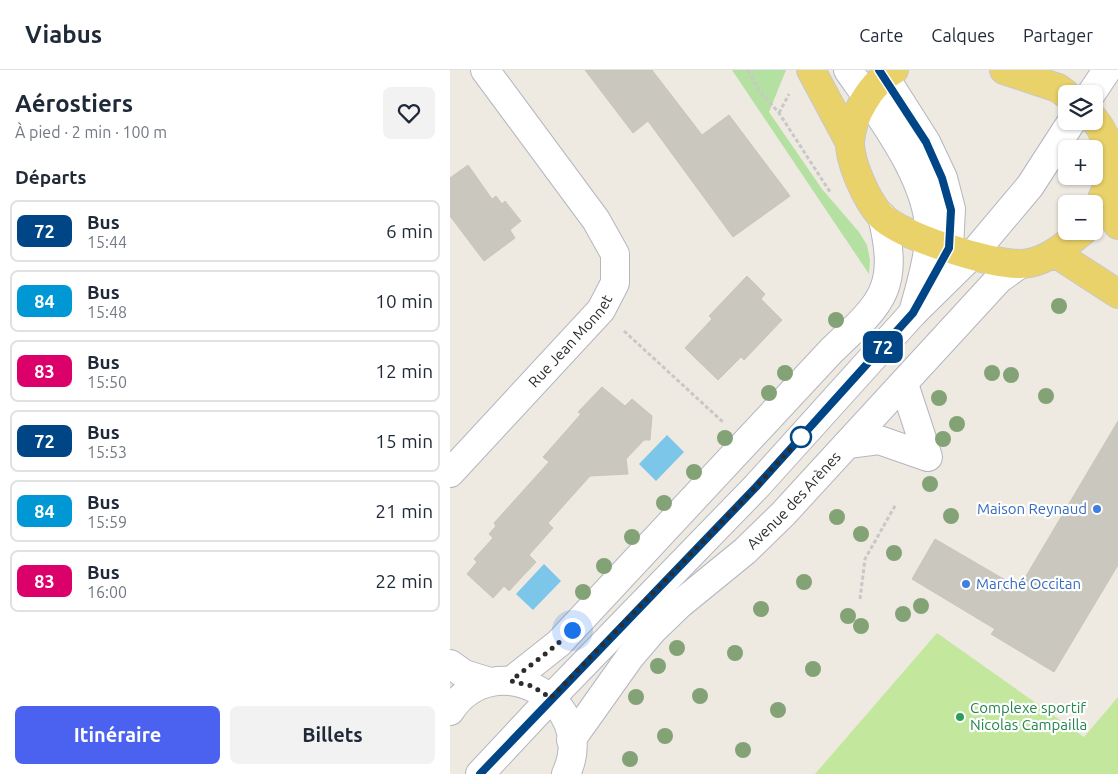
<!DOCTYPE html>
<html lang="fr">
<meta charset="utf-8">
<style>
:root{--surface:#fff;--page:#f2f2f3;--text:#1f2937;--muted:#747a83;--line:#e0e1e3;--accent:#4b62f0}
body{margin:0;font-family:Ubuntu,sans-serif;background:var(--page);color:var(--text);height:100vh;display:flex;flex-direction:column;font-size:19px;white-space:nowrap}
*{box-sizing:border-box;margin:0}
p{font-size:16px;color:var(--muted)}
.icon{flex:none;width:28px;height:28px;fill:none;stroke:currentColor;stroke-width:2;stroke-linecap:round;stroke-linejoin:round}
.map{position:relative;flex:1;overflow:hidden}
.drawer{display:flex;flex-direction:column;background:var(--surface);width:450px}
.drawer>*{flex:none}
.badge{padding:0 10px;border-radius:8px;font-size:18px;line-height:32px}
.controls{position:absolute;left:608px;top:15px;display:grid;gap:10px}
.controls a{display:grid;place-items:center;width:45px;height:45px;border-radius:8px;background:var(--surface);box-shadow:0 1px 4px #0004;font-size:25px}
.you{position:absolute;width:25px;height:25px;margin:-12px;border:4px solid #fff;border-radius:50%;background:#1a73e8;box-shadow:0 0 0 8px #1a73e833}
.map>.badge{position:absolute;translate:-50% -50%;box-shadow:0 0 0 2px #fff}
h2{padding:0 15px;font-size:19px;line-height:45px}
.round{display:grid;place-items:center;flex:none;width:52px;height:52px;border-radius:8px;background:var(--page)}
.head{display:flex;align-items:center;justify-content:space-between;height:85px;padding:0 15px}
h1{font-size:24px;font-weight:700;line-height:38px}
.button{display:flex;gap:10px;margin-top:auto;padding:10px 15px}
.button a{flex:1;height:58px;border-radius:8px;background:var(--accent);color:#fff;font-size:20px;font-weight:700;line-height:58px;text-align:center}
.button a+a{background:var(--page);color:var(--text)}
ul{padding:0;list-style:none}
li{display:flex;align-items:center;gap:15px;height:62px;margin:0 10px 8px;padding:0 5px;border:2px solid var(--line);border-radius:8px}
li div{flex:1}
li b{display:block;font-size:19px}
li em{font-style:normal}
li .badge{min-width:55px;font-weight:700;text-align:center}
header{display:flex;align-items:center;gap:30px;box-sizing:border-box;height:70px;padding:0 25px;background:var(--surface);border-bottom:1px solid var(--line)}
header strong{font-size:24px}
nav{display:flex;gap:28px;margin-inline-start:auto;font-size:18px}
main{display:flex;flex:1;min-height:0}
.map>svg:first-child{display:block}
</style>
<header>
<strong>Viabus</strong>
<nav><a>Carte</a><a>Calques</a><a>Partager</a></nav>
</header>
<main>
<section class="drawer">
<div class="head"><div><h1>Aérostiers</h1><p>À pied · 2 min · 100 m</p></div><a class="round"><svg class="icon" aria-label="heart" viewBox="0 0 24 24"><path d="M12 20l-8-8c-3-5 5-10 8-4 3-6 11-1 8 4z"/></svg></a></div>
<h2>Départs</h2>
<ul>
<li><span class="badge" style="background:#004687;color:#fff">72</span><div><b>Bus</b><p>15:44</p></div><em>6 min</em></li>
<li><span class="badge" style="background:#0098d4;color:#fff">84</span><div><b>Bus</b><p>15:48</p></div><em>10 min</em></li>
<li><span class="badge" style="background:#dc006b;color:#fff">83</span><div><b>Bus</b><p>15:50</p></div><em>12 min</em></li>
<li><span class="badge" style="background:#004687;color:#fff">72</span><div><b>Bus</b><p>15:53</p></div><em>15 min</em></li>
<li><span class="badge" style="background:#0098d4;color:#fff">84</span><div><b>Bus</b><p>15:59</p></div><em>21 min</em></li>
<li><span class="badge" style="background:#dc006b;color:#fff">83</span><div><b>Bus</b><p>16:00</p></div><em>22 min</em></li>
</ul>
<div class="button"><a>Itinéraire</a><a>Billets</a></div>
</section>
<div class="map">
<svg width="668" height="704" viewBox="0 0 668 704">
<rect width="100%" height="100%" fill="#eee9e1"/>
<path fill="#b4e1a1" d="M282,0H336L319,42L372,119L409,162L417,175L420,190L419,204Z"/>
<path fill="#c4e79e" d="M487,563L634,667L668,627V704H365Z"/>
<path fill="#7bc6e9" d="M217,365L234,382L206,411L189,394Z
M94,494L111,511L83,540L66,524Z"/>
<path fill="#cac7bf" stroke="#c9c5ba" d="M135,0H202L252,65L279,45L340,126L283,167L198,51L183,63Z
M18,95L42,129L46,126L52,134L55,131L71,151L60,160L65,168L34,191L0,146V108Z
M297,206L315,224L311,229L332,250L294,290L291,287L268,310L235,278L262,249L259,246Z
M152,317L175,336L182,329L202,346L200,370H194L176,389L178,404L140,406L98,453L103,458L79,485L86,492L59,521L54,516L43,528L17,504L27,492L24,489L43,468L39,464L46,456L44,453L99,392L93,387L131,344L128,342Z
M668,351V495L604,602L541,564L545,559L462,509L485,469L569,518Z"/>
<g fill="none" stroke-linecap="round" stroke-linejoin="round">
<g stroke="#b4b6c0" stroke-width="30">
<g id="minor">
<path d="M398,0C429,44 485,116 479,172C477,196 469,220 463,243"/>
<path d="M434,6L476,72L493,108L501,139L499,178L488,198"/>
<path d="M641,24L657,0"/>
<path d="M398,374L429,370L478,387L454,314"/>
<path id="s1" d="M0,403L151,240L165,213V184L146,150L35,0"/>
<path d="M0,594L14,604L40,612"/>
<path d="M61,611L109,573L382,280C432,233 450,219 432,146"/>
<path d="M0,641C44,573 150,631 116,704"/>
<path id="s2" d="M121,670L180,587L203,560L230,534L295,481L333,444L549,209L570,194"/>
<path d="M30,704L101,628L306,417L463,243L522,185L580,116L622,51"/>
</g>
</g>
<g stroke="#c8c8c8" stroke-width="30">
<path id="major" d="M361,0L400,73
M444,0C422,12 401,46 400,73C400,93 417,131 431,146C452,167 540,194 570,194C595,194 615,175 633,161
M554,0L608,18L616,24
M644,49C668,78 662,115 644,145
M653,130L668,155
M605,183L668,224"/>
</g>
<path stroke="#c8c8c8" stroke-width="3" stroke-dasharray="4 2.5" stroke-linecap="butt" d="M298,0L308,19L329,43L380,122
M329,43L339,24
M174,261L274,353
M410,529L415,489L446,434"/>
<use href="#minor" stroke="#fff" stroke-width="28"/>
<use href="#major" stroke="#ead26a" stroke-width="28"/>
</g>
<g fill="#83a276">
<circle cx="609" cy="236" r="8"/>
<circle cx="386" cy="250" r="8"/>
<circle cx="335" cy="303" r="8"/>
<circle cx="542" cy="303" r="8"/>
<circle cx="561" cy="305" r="8"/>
<circle cx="319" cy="323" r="8"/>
<circle cx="596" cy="326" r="8"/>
<circle cx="489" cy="328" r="8"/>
<circle cx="507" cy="354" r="8"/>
<circle cx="275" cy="368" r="8"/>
<circle cx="493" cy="369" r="8"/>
<circle cx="244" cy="402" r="8"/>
<circle cx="480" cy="414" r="8"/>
<circle cx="214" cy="433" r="8"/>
<circle cx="501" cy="446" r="8"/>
<circle cx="387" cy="447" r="8"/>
<circle cx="411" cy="464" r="8"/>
<circle cx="182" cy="467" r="8"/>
<circle cx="444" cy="483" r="8"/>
<circle cx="154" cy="496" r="8"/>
<circle cx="354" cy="512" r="8"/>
<circle cx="133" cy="522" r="8"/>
<circle cx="471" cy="536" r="8"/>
<circle cx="311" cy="539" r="8"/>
<circle cx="453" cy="544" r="8"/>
<circle cx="398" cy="546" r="8"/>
<circle cx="411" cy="556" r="8"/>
<circle cx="227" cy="578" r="8"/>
<circle cx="285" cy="583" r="8"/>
<circle cx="208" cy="596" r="8"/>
<circle cx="363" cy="599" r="8"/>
<circle cx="250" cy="626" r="8"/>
<circle cx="186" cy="627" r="8"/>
<circle cx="328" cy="640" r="8"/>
<circle cx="215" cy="666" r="8"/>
<circle cx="293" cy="680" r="8"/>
<circle cx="180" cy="689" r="8"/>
</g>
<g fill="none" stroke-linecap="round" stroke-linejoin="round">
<g stroke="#fff" stroke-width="11">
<path id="line" d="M30,704L306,417L463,243L499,178L501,140L492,108L476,72L429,0"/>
</g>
<use href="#line" stroke="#004687" stroke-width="8"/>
<path stroke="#2d2d2d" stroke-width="5" stroke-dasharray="0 9" d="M122,560C103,580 82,593 61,611L82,616L101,628L306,417L351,367"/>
</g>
<circle fill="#fff" stroke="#004687" stroke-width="2.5" cx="351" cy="367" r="10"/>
<g fill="#3f7fe0" stroke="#fff" stroke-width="2">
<circle cx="647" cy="439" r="5"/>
<circle cx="516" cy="514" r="5"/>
</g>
<circle fill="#2e9e5b" stroke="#fff" stroke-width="2" cx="510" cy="647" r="5"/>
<g text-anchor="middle" stroke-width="4.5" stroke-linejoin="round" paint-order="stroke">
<g font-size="15" fill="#2d2d2d" stroke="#fff">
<text dy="5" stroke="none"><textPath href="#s1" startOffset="179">Rue Jean Monnet</textPath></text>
<text dy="5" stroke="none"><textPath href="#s2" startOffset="329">Avenue des Arènes</textPath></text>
</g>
<g font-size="15" fill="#366cbe" stroke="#fff" text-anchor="end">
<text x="637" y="444">Maison Reynaud</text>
<text x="526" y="519" text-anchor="start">Marché Occitan</text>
</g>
<g font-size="15" fill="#27864d" stroke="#fff" text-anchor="start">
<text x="520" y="643">Complexe sportif<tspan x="520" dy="17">Nicolas Campailla</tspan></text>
</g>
</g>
</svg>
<div class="controls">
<a><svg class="icon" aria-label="layers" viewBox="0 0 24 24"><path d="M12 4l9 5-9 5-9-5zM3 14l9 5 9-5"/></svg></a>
<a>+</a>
<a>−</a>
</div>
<div class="you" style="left:122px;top:560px"></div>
<b class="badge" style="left:433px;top:277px;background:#004687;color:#fff">72</b>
</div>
</main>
